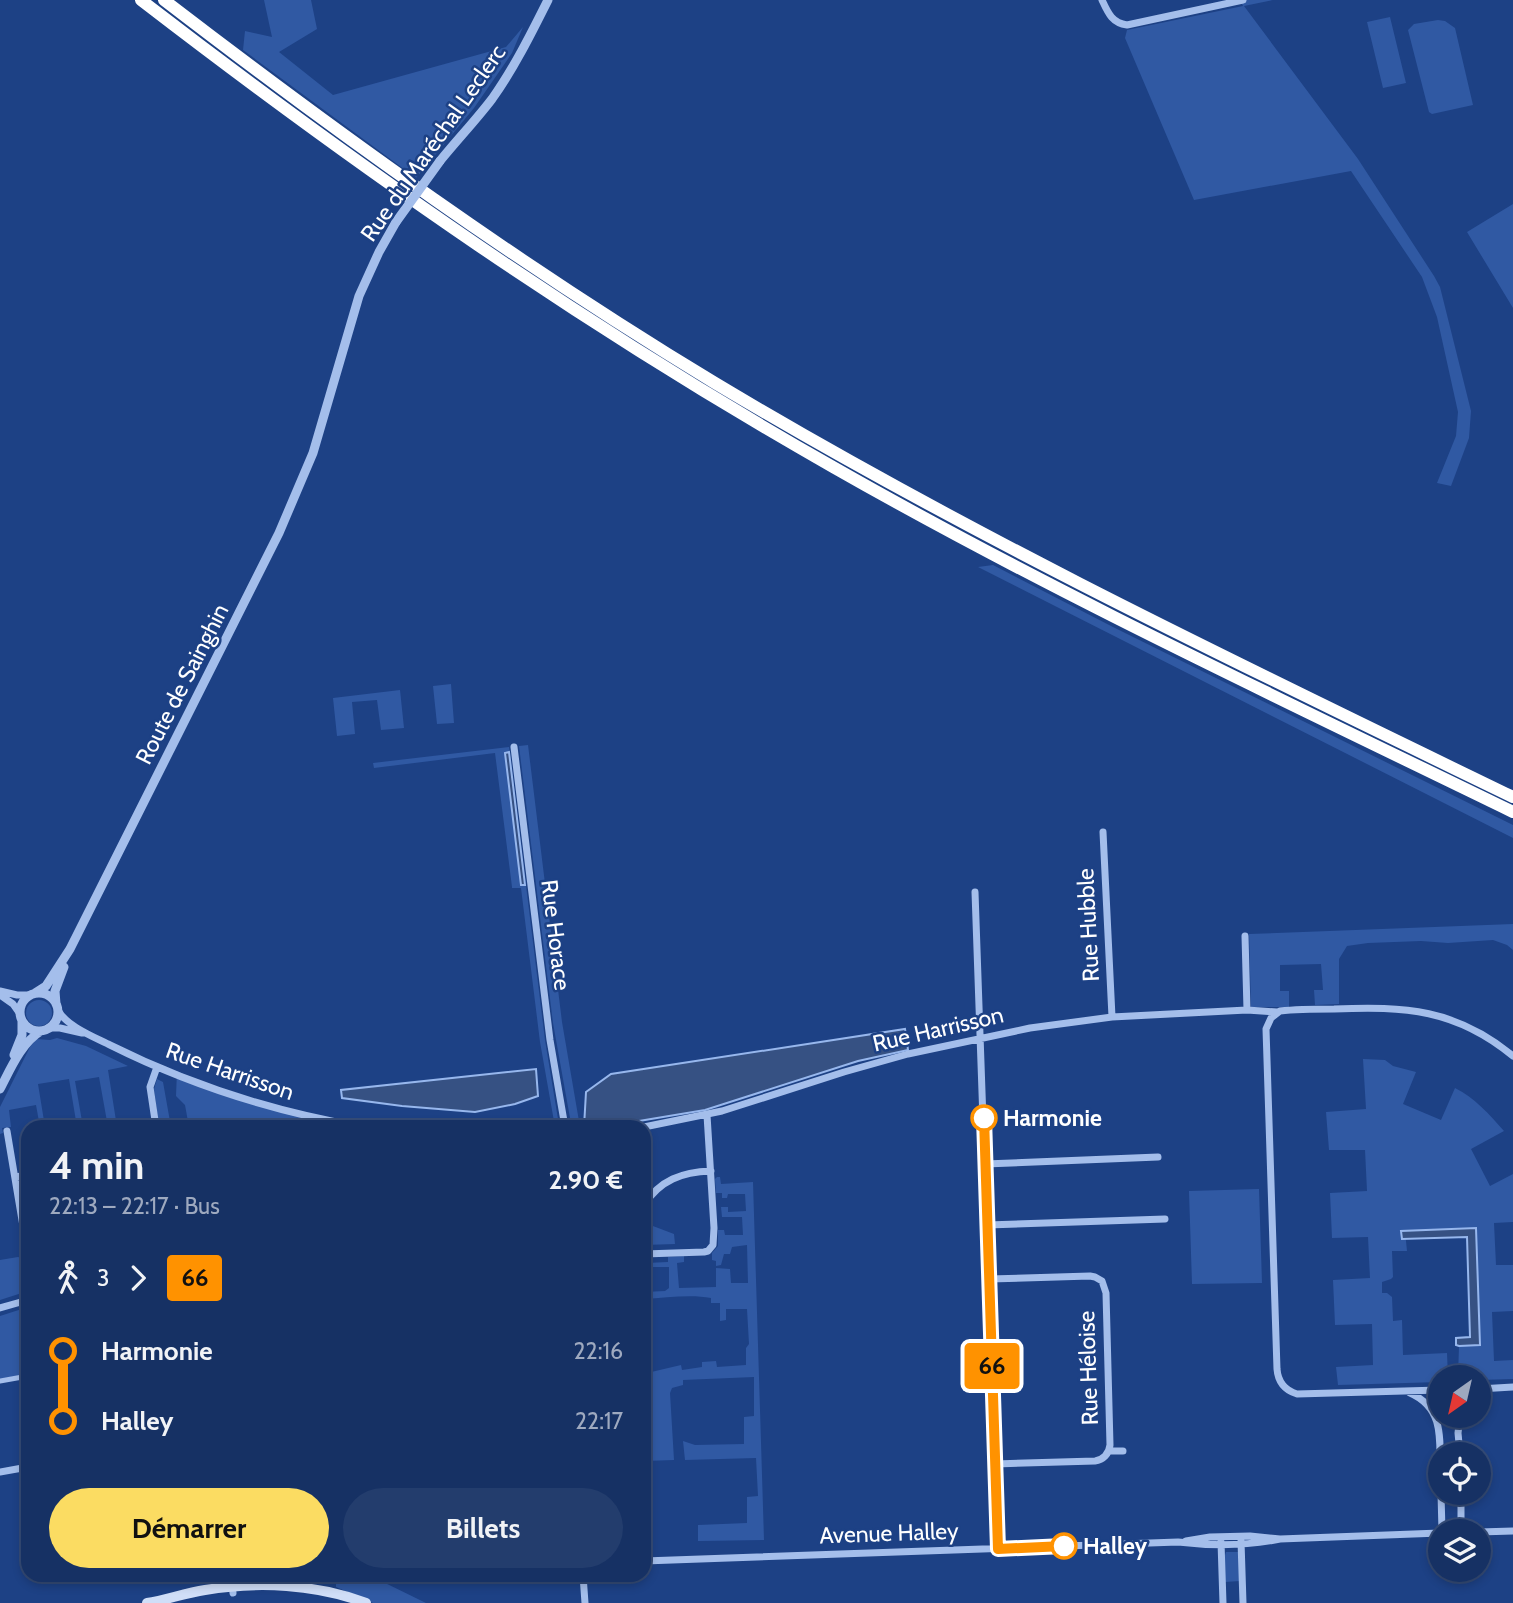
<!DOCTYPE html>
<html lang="fr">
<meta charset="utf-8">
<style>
:root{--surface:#163164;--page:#233d6d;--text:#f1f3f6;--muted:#9ea9bf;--line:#354c78;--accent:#fbdc62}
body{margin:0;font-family:Cabin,sans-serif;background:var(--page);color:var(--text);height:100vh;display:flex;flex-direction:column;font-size:26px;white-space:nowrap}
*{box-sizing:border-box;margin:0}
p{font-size:23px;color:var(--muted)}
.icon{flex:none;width:38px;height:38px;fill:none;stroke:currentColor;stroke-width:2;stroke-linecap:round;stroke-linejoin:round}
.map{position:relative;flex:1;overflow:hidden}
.panel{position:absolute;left:21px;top:1120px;width:630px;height:462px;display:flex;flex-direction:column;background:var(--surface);border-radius:21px;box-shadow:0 4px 10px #0003,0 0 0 2px var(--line)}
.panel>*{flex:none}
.badge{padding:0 14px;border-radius:5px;font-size:24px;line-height:46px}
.needle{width:46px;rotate:214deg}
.controls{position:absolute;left:1428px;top:1365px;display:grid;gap:14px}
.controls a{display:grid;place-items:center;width:63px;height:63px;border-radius:50%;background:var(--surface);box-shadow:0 4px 10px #0003,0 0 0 2px var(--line);font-size:35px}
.map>.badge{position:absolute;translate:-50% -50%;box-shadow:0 0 0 4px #fff}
.legs{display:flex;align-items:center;gap:10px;height:77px;padding:0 28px;font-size:23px}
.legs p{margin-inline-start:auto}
.headline{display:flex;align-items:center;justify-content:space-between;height:119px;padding:0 28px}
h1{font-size:38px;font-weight:800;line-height:52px}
.button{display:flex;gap:14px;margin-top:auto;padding:14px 28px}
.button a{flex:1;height:80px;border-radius:42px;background:var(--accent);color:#111;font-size:28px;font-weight:800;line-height:80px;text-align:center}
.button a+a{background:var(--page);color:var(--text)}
ul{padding:0 28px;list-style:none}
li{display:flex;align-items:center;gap:24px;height:70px;font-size:26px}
li i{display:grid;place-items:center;width:10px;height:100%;margin:0 9px;background:currentColor}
li i::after{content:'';width:18px;height:18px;margin:-9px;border:5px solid;border-radius:50%;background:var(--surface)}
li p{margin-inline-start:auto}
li:first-child i{background:linear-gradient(#0000 50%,currentColor 0)}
li:last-child i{background:linear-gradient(currentColor 50%,#0000 0)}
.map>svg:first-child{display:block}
</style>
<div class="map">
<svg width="1513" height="1603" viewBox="0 0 1513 1603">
<rect width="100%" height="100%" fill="#1d4185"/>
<path fill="#3059a3" d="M264,0H311L317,29L279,52L333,95L506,47L523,27L512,53L474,108L416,178L243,50L245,31L272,37Z
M1240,0H1273L1244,6L1358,159L1434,276L1440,287L1471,411L1469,438L1451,486L1437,483L1456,436L1458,412L1437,317L1422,277L1351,171L1194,200L1125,38L1127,30L1243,6Z
M1390,17L1406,83L1383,88L1367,22Z
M1438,20L1445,21L1455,28L1473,105L1432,114L1429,112L1408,30L1414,24Z
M1513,204V308L1467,232Z
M993,565L1113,627L1513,825V838L978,567Z
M451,684L454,723L437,724L433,686Z
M400,690L404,728L381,730L377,700L352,702L355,734L337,736L333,698Z
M528,745L562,1022L580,1127H572L570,1118L553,1023L519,746Z
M509,747L545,1040L558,1119L555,1127L540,1042L521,888H512V887L495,753L374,768L373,763Z
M1513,924V950L1507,945L1493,940L1448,943L1421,941L1368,943L1347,946L1339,959V1004L1315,1005L1314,990H1323L1321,964L1280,965V991H1289V1007H1251L1249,934Z
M26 1013a13 13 0 1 1 26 0a13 13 0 1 1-26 0Z
M57,1038L86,1046L128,1066L108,1070L117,1127H108L99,1077L75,1081L83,1127H77L69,1079L38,1084L45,1127H40L36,1105L9,1110L11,1127L2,1128L3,1133L0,1134V1107L30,1047L36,1039L50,1040Z
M1363,1059L1385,1060L1393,1066L1416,1072L1403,1104L1441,1120L1455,1088C1475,1098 1489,1114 1504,1131L1471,1149L1490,1186L1513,1174V1222L1494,1223L1496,1265H1513V1311L1492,1312L1494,1361L1513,1360V1379L1479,1380V1377H1458L1459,1346L1480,1345L1476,1228L1405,1231L1407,1251H1392L1393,1277L1391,1279L1382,1282V1293H1387L1392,1297L1393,1321L1402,1320L1403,1355L1447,1353L1448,1377H1440V1382L1338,1385L1336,1367L1373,1365L1372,1324L1335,1325L1333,1280L1370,1278L1368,1237L1332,1238L1330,1193L1367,1191L1365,1150H1329L1326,1112L1366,1109Z
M177,1071L234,1098L319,1121L320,1127H189L185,1105L176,1096Z
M157,1079L163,1082L171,1127H159L154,1089Z
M717,1177H720L721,1184L753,1182L764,1540L698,1541V1525L747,1523V1497L758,1496L756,1458L685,1460L683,1441L695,1445L744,1444V1417L754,1416V1377L683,1380V1385L672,1388L670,1393L674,1460L644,1461V1448L652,1447L651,1385H646L647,1373L681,1365L682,1370L702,1367V1362L716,1361L717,1367L746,1365V1348L749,1344L747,1309H726V1320L720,1321V1303H711V1298C690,1294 666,1298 644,1299V1292L665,1291L669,1288V1267H644V1258L646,1263L668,1262V1257L684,1256V1262L677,1263L679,1288L716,1287V1268L730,1269L731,1283H748L747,1245L732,1247L730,1254H724L721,1265L716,1266V1261L712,1260V1253L718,1246V1230H724L725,1235H743L742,1217H722L721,1207H728V1212L746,1211L745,1194H728L727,1198H722V1193H716L715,1179Z
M1259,1189L1262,1283L1192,1284L1189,1191Z
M645,1223L674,1234L675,1244L644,1245Z
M18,1257L21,1258L25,1288H28V1291L0,1300V1260Z
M28,1307V1374L0,1379V1316Z
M1226,1552H1239L1240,1581L1225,1582V1555Z
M336,1575H379V1580L426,1603H373L336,1587Z"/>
<path fill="#365183" stroke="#97b7ed" stroke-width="2" d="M509,752L525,885H521L505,753Z
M905,1029L908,1050L858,1061L705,1110L603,1127H584L586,1092L611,1074Z
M536,1069L538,1096L515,1104L475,1112L402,1106L342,1098L341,1090Z
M1476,1228L1480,1345L1459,1346L1456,1345V1338L1470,1337L1467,1237L1402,1239L1401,1231Z"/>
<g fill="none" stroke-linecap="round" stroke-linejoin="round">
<path stroke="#a4beeb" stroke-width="5" d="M0,1381L28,1376"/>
<path stroke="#a4beeb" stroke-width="7" d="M1102,0C1108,13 1112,23 1127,25L1243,0
M514,747L550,1040L565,1127
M1103,832L1112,1017
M975,892L998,1549
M0,991L17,995H30
M0,995L13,1004L20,1014
M58,1010C66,1026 94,1037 110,1045C190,1085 275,1112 363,1127
M1247,1010L1277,1012
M48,1028H60L82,1033
M156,1127L150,1087L157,1067
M644,1127L722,1111L844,1072L908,1054L1030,1028L1112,1017L1247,1010L1245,936
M7,1131L28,1256
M985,1164L1158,1157
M15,1177L28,1175
M644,1205C660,1180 682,1172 711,1171
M987,1225L1165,1219
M644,1254L704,1252L708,1251L713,1245L714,1228L707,1115
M989,1279L1090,1276L1095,1277L1102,1281L1106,1293L1110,1445C1109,1454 1103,1460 1095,1461L995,1464
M0,1308L28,1300
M1479,1389L1513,1387
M1440,1390L1297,1394C1284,1390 1278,1382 1277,1369L1266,1029L1271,1018L1280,1011C1298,1009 1316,1009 1334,1009C1405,1006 1456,1009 1513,1056
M1410,1393C1447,1409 1439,1445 1440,1479
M1109,1451H1123
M1460,1454L1458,1433L1460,1416
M0,1472L28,1467
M1441,1493L1442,1531
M1461,1493V1531
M1441,1498H1461
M1479,1532L1513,1531
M1186,1541L1210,1537L1250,1536L1280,1539L1440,1533
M1241,1541L1243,1603
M1221,1542L1223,1603
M644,1561L1178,1542C1212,1546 1246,1546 1280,1539
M231,1575L233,1593
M583,1575L585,1603"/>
<path stroke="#a4beeb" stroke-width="9" d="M440,161C457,140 476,120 492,99C514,68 531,34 548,0
M35,993L46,986L70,949L279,533L313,453L359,296L379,252L396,222
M20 1012a19 19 0 1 1 38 0a19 19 0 1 1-38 0Z
M56,1004L55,991L64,967
M14,1055L22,1035V1021
M0,1089C10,1070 21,1043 41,1031"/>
<path stroke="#d0def8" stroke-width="10" d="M147,1603C166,1600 185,1593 205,1590C258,1581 316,1584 366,1603"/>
<path stroke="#fff" stroke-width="12" d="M141,0C363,171 588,328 833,467C1054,593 1285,701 1513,812
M164,0C341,136 523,267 715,383C972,537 1243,666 1513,797"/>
<path stroke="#a4beeb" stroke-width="9" d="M396,222L440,161"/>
</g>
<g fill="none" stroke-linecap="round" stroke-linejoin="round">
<g stroke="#fff" stroke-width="16">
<path id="line-1" d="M984,1118L998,1549L1064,1546"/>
</g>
<use href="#line-1" stroke="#ff9200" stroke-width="10"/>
</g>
<g fill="#fff" stroke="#ff9200" stroke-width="3.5">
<circle cx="984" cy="1118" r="12"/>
<circle cx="1064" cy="1546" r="12"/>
</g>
<g text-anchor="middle" stroke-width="5" stroke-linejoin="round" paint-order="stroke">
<g font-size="23" fill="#fff" stroke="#1d4185">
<text transform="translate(433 143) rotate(-55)" y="8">Rue du Maréchal Leclerc</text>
<text transform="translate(182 684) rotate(-63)" y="8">Route de Sainghin</text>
<text transform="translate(1088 925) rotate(-93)" y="8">Rue Hubble</text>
<text transform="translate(556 935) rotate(83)" y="8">Rue Horace</text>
<text transform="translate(938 1029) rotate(-13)" y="8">Rue Harrisson</text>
<text transform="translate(230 1071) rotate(19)" y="8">Rue Harrisson</text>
<text transform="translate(1088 1368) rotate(-92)" y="8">Rue Héloise</text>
<text transform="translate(889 1533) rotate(-2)" y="8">Avenue Halley</text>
</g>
<g font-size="23" font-weight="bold" fill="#fff" stroke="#1d4185" text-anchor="start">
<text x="1003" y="1126">Harmonie</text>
<text x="1083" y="1554">Halley</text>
</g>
</g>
</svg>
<div class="controls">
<a><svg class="needle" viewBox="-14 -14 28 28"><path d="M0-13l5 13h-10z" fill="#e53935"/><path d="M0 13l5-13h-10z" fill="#9ea9bf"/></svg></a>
<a><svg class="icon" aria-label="locate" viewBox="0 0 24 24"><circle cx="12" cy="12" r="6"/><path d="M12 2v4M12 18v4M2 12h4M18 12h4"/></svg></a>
<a><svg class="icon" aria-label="layers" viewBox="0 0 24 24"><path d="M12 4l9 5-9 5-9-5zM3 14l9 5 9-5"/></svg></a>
</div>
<b class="badge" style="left:992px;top:1366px;background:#ff9200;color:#111">66</b>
<section class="panel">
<div class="headline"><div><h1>4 min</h1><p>22:13 – 22:17 · Bus</p></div><b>2.90 €</b></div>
<div class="legs"><svg class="icon" aria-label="walk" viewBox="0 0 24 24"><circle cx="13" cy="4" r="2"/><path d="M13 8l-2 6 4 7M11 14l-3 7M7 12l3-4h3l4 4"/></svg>3<svg class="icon" aria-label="forward" viewBox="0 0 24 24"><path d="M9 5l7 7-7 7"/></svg><b class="badge" style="background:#ff9200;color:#111">66</b></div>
<ul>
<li><i style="color:#ff9200"></i><b>Harmonie</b><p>22:16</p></li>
<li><i style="color:#ff9200"></i><b>Halley</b><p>22:17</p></li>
</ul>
<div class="button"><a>Démarrer</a><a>Billets</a></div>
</section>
</div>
